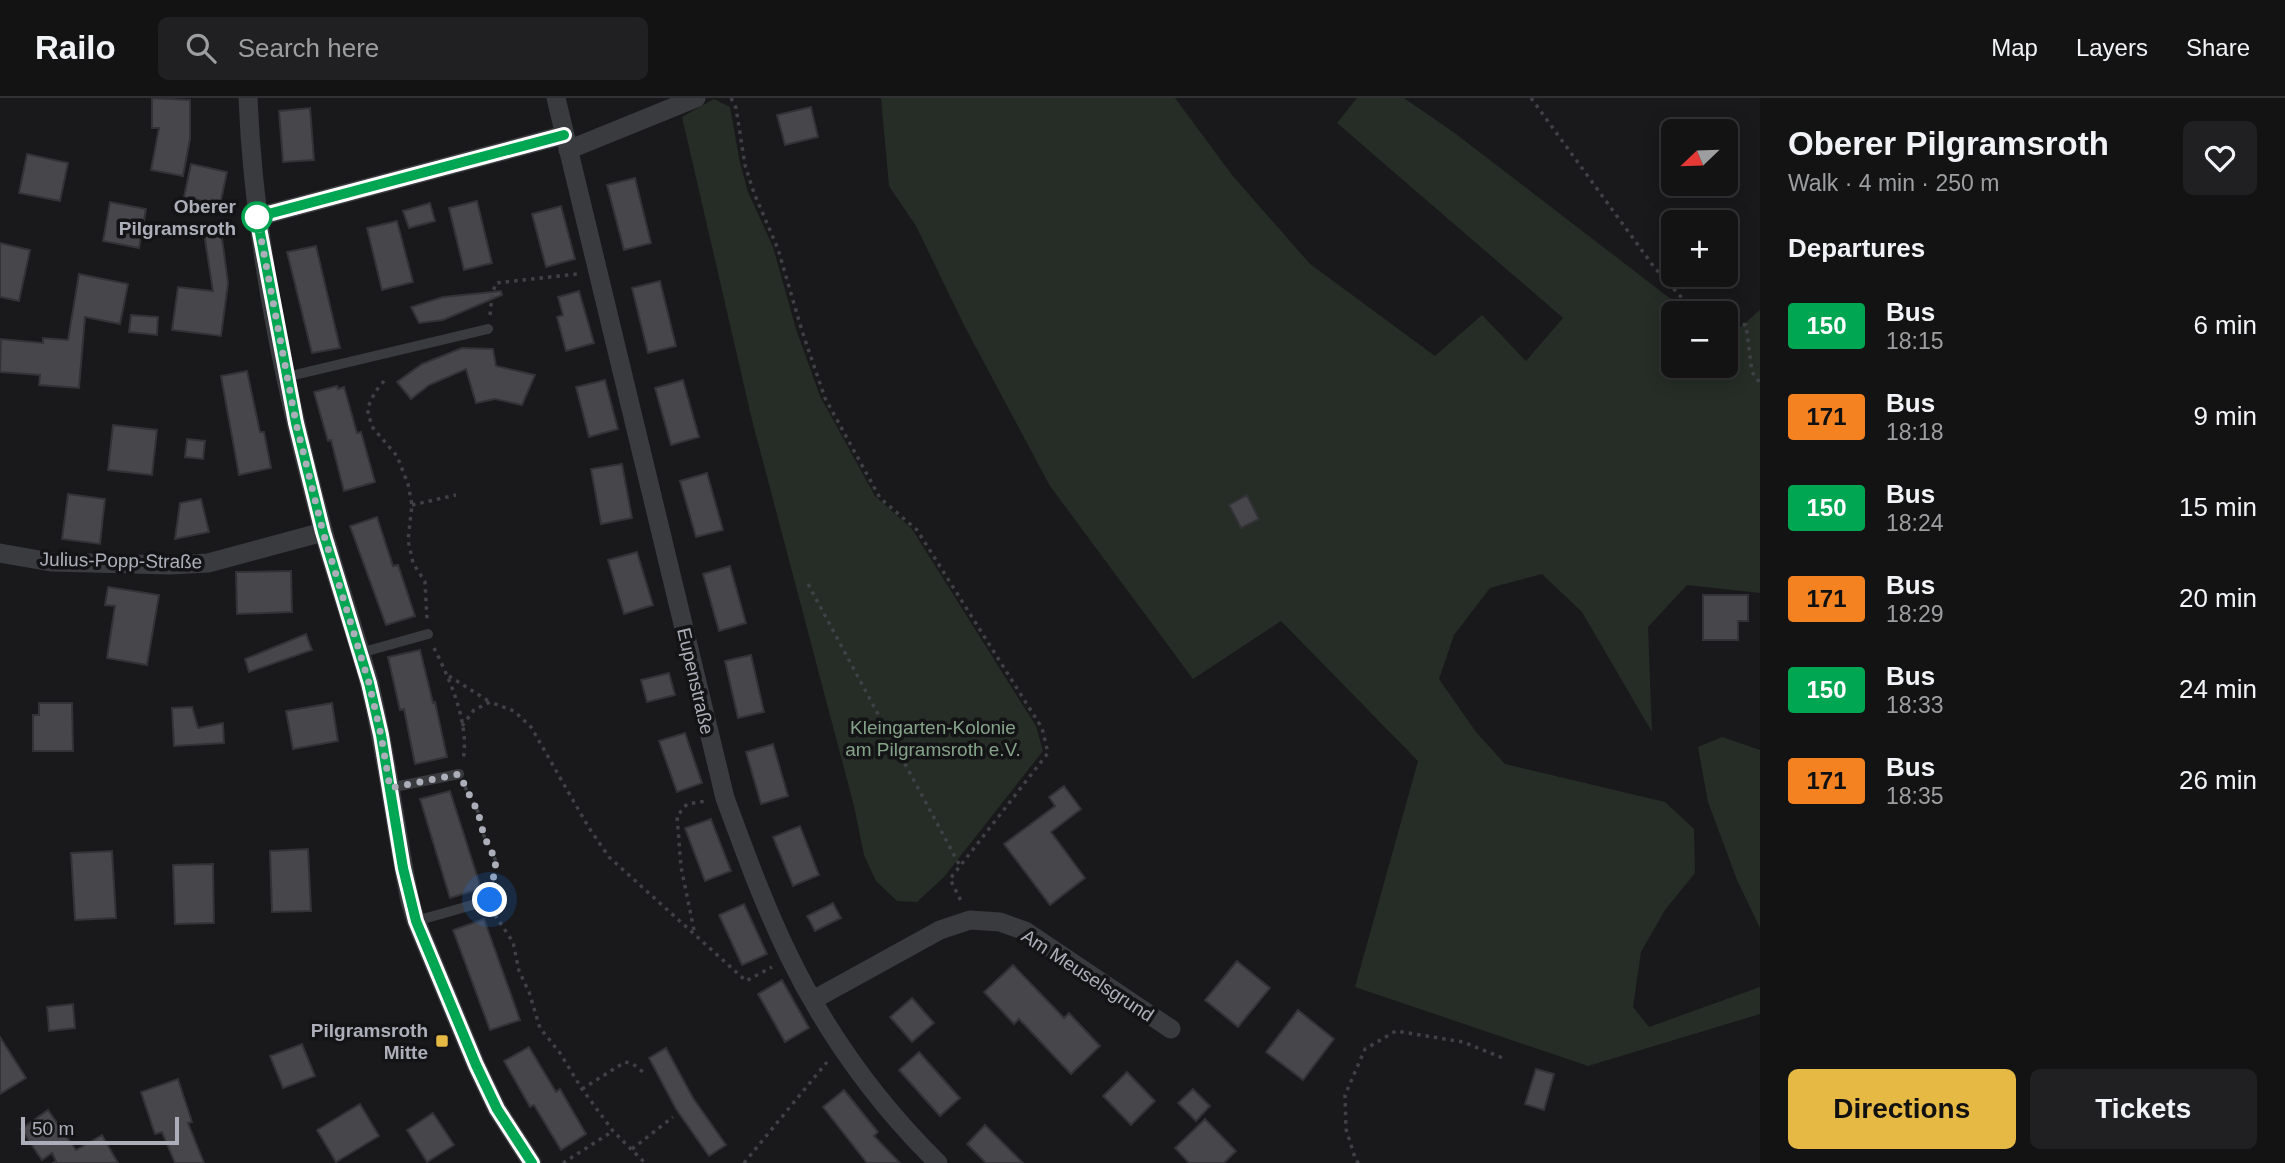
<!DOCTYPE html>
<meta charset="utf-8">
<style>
:root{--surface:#131314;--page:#202022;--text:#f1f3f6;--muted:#9d9ea0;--line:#323234;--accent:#e6b945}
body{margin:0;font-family:Arial,sans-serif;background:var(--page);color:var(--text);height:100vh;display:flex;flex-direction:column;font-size:26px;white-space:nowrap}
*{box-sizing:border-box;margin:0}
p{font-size:23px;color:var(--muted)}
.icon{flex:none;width:38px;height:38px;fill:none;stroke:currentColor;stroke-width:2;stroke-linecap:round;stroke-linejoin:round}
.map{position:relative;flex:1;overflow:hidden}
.panel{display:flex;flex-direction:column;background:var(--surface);width:525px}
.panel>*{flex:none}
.badge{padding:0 14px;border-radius:5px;font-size:24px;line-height:46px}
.needle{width:46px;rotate:247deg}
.fabs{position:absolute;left:1661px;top:21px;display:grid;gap:14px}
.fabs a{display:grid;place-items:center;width:77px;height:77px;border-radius:10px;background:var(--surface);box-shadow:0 4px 18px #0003,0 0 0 2px var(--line);font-size:35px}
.scale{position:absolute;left:21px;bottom:18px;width:158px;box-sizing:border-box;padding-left:7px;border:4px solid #acafb9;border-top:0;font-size:19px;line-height:24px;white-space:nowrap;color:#acafb9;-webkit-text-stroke:5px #141416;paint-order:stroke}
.you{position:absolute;width:35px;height:35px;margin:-18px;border:5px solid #fff;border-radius:50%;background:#1a73e8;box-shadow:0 0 0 10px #1a73e833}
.map>.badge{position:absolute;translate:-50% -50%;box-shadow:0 0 0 4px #fff}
h2{padding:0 28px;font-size:26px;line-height:63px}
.round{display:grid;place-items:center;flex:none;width:74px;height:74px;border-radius:10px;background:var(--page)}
.overview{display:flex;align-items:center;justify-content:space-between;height:119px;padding:0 28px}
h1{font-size:33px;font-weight:800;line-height:52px}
.action{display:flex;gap:14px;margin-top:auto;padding:14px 28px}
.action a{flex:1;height:80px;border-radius:10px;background:var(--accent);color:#111;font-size:28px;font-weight:800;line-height:80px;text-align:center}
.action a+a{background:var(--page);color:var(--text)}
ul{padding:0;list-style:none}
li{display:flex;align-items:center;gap:21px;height:91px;padding:0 28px}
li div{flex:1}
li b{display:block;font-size:26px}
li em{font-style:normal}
li .badge{min-width:77px;font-weight:700;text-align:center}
header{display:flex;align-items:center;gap:42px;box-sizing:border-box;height:98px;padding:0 35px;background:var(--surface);border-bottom:2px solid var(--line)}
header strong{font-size:33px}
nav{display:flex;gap:38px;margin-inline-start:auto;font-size:24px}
.search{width:490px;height:63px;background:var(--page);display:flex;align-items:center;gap:18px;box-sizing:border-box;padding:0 24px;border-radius:10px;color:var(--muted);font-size:26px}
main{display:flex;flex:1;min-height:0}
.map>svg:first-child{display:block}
</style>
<header>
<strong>Railo</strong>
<div class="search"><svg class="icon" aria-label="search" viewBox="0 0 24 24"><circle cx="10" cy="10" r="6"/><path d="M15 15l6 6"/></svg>Search here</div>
<nav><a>Map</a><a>Layers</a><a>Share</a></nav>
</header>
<main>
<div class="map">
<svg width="1760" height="1065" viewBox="0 0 1760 1065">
<rect width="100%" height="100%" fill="#19191b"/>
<path fill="#252d26" d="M881,0H1175L1232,77L1310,166L1435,258L1482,217L1526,263L1563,220L1337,25L1357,0H1404L1456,36L1689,215H1673V268H1726V231L1737,232L1760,212V495L1687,487L1648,529L1652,634L1582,514L1542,476L1490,490L1454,537L1439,581L1476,634L1505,666L1665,704L1694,731L1695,775L1665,812L1641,854L1633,909L1649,929L1760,889V916L1588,968L1355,889L1418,663L1281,523L1193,581L1050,388L965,229L916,128L889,88Z
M714,1L730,9L740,65L748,94L773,149L796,231L820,298L875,398L912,431L1036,628L1043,653L944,779L917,804L897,803L876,783L864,757L854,708L752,322L682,19Z
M1722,639L1760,652V830L1737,782L1708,704L1698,649Z"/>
<path fill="#46464b" stroke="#333337" stroke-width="2" d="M152,0L190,2V41L183,78L151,72L159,30H152Z
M811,9L818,39L785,47L777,17Z
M310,10L314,62L283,64L279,13Z
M27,56L68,65L60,103L19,95Z
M191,66L227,74L220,107L184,99Z
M635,80L651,145L624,152L607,87Z
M477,103L492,165L464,172L449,110Z
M110,104L146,111L139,150L103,143Z
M430,105L435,123L409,130L403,113Z
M561,108L575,161L546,169L532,116Z
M397,123L413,184L382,192L367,130Z
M221,133L228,185L221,238L172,232L178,189L213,193L204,135Z
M0,145L30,152L19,203L0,199Z
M316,148L340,250L312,255L287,154Z
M79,176L128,186L120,226L85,219L79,290L39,287L40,277L0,274L1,241L43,245V240L68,242Z
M660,183L676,248L648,255L632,190Z
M501,193L502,197L443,222L419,225L411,209L443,199Z
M579,193L594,245L566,253L557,219L563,217L558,199Z
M131,217L158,219L157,237L129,234Z
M462,250L493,251L496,268L535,277L522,307L495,301L476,305L466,271L429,287L411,301L397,284L422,266Z
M247,273L260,334H264L271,370L239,377L221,278Z
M605,282L618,331L589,339L576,289Z
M683,282L699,339L671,347L655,290Z
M337,288L338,291L344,289L357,335L361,334L375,384L344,393L331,342L328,343L314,294Z
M113,327L157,332L152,377L108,372Z
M187,341L205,343L203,361L185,359Z
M622,366L632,420L601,426L591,371Z
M707,375L723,432L696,439L680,383Z
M68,396L105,401L100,446L62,441Z
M1247,397L1259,421L1241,430L1229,407Z
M201,401L209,434L175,441L180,405Z
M377,419L393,468L398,467L415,518L386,527L350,428Z
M637,454L653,507L624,516L608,462Z
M730,468L746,525L719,533L703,476Z
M291,473L292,514L237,516L236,474Z
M108,489L159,497L147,567L107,560L115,508L105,507Z
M1703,497H1748V523H1738V542H1703Z
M306,536L312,552L249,574L245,561Z
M420,552L433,605L435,604L447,659L415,666L404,611L400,612L388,559Z
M751,557L764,614L738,620L725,563Z
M669,575L675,597L647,604L641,582Z
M39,605H72L73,653H33V617H39Z
M332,605L338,643L293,651L286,613Z
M192,609L198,630L223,625L224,645L174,648L172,610Z
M685,635L702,685L677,694L659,643Z
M773,646L788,698L761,706L746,654Z
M1064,688L1081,711L1051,734L1085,780L1050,807L1004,746L1055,708L1049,699Z
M450,693L479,784V791L450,800L420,701Z
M711,721L731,773L705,783L685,730Z
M800,728L819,777L793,788L773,739Z
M308,751L311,813L272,814L270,753Z
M112,753L116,820L75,822L71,755Z
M213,766L214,825L175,826L173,767Z
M833,805L841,820L815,833L807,818Z
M744,806L767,856L742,867L719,817Z
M484,821L520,922L490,932L453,832Z
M1237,863L1270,890L1238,929L1205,902Z
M1013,867L1064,920L1069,915L1100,948L1071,976L1019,921L1014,926L984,894Z
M782,882L809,930L785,944L758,896Z
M912,900L934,925L912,944L890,919Z
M73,906L75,930L49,933L47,909Z
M1298,912L1334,941L1303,982L1266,954Z
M0,939L26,980L0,996Z
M302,946L315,978L283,990L270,958Z
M529,949L556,994L560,991L586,1036L561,1052L534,1007L530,1009L504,963Z
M666,950L693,1000L726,1047L709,1058L676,1011L649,960Z
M919,954L960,1000L940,1018L899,972Z
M1536,971L1554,976L1544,1012L1525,1006Z
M1127,974L1155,1003L1131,1027L1103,998Z
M178,981L192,1024L188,1025L204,1065H175L162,1034L155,1036L141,994Z
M1193,991L1210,1008L1196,1023L1178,1005Z
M844,992L878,1034L874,1038L900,1065H867L823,1009Z
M360,1006L379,1038L336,1064L317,1032Z
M48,1012L76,1052L102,1037L118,1065H53L56,1063L52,1055L42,1062L21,1031Z
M433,1015L454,1047L427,1064L407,1032Z
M1205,1021L1236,1053L1224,1065H1189L1175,1050Z
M985,1027L1023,1065H986L967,1046Z"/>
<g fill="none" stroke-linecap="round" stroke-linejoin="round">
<path stroke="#404146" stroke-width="3.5" stroke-dasharray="3.5 5" stroke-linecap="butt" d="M731,0L736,10L745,67L754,95L778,151L802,233L825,300L880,400L917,432L1042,630L1048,655L950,781L962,805
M1531,0L1654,169L1691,210L1700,215
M490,217L492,197L496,185L577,176
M1726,223L1746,227L1752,274L1760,285
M384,283L375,294L368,309V316L373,330L397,358L408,386L412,407L408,442L413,465L425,484L427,522
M412,407L456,397
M808,486L960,768
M434,550C450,582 470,626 463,662
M449,578L490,604
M462,628L474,612L490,604L514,613L531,629L589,730L609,759L746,883L772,869
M465,689L478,714L484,738L496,763L492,790
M495,817L513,844L519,873L529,894L540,930L560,955L582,991L613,1033L645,1065
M694,832L681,769L677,718L687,706L706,703
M582,991L625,964L633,966L643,974
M632,1051L673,1019
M563,1065L613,1033
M744,1065L827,964
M1359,1065L1356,1063L1346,1031L1345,997L1365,951L1396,933L1463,944L1503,960"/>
<path stroke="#3a3b3f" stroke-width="10" d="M286,279L488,231
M360,555L428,536
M389,690L459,676
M416,823L490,802"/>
<path stroke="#3a3b3f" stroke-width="19" d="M248,0C254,146 285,291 323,432C337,483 355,533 369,584C387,656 395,730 410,803L416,823L476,967L497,1011L532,1065
M556,0L725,700C745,754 764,807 789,858C826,934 878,1006 938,1065
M568,52L696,0
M257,119L564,37
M0,455L51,464L170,467L208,465L323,434
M813,902L940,832L970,822L1000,824L1025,833L1171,931"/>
</g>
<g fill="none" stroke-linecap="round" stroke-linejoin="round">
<g stroke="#fff" stroke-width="16">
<path id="line" d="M532,1065L497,1011L476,967L416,823L403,770L381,637L369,585L323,434L296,325L257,119L564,37"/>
</g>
<use href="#line" stroke="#00a651" stroke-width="10"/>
<path stroke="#acafb9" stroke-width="7" stroke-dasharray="0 12.6" d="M257,119L296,325L323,434L369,585L381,637L390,690L459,676L478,714L484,738L496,763L490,802"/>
</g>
<circle fill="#fff" stroke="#00a651" stroke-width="3.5" cx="257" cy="119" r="14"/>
<rect fill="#e6b945" stroke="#141416" stroke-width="2.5" x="435" y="936" width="14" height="14" rx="3.5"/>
<g text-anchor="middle" stroke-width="7" stroke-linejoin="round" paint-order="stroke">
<g font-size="19" font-weight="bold" fill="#acafb9" stroke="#141416" text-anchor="end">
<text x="236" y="115">Oberer<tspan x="236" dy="22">Pilgramsroth</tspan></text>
</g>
<g font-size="19" fill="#acafb9" stroke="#141416">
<text transform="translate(121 462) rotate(1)" y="7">Julius-Popp-Straße</text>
<text transform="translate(696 583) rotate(77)" y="7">Eupenstraße</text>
<text transform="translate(1088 877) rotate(33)" y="7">Am Meuselsgrund</text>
</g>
<g font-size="19" fill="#84a388" stroke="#141416">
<text x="933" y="636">Kleingarten-Kolonie<tspan x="933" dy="22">am Pilgramsroth e.V.</tspan></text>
</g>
<g font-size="19" font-weight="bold" fill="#acafb9" stroke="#141416" text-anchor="end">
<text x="428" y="939">Pilgramsroth<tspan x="428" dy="22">Mitte</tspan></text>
</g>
</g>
</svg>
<div class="fabs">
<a><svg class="needle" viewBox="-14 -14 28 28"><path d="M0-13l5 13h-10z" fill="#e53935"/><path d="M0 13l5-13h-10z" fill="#9d9ea0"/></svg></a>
<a>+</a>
<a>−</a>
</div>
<div class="scale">50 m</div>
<div class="you" style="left:490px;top:802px"></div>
</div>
<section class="panel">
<div class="overview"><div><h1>Oberer Pilgramsroth</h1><p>Walk · 4 min · 250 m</p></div><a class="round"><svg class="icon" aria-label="heart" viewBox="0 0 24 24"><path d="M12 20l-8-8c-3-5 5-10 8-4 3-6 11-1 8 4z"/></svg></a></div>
<h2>Departures</h2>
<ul>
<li><span class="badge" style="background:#00a651;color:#fff">150</span><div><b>Bus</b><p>18:15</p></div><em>6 min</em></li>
<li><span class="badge" style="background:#f58220;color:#111">171</span><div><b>Bus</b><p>18:18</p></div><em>9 min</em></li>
<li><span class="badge" style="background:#00a651;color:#fff">150</span><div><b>Bus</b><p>18:24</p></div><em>15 min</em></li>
<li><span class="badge" style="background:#f58220;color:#111">171</span><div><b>Bus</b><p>18:29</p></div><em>20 min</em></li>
<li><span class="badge" style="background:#00a651;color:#fff">150</span><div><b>Bus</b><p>18:33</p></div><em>24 min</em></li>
<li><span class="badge" style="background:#f58220;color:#111">171</span><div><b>Bus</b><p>18:35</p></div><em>26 min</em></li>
</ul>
<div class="action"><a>Directions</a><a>Tickets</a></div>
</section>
</main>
